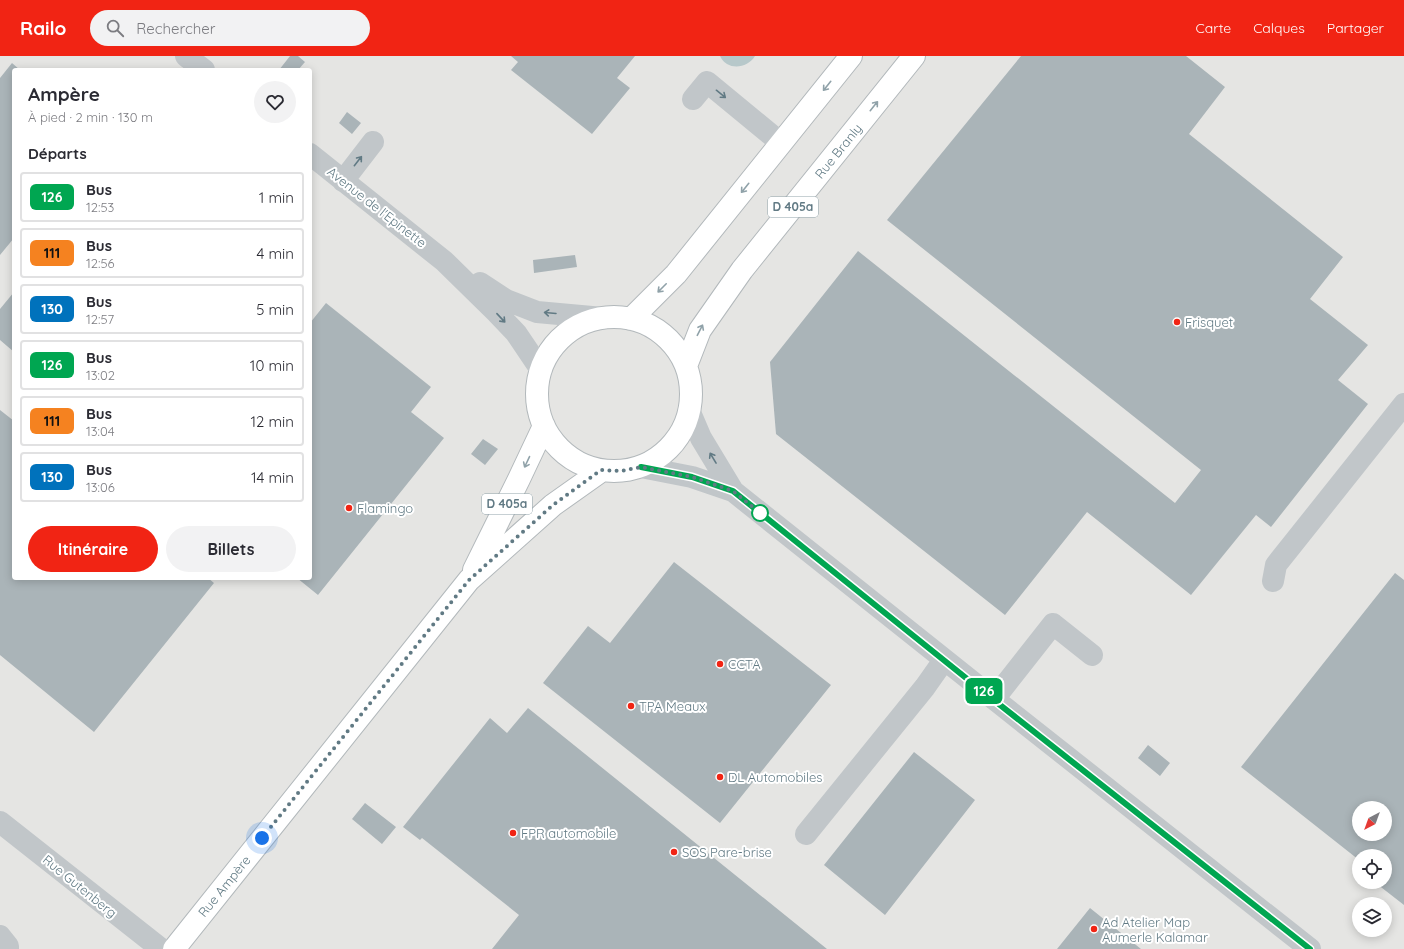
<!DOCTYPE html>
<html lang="fr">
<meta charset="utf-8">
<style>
:root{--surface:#fff;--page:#f2f2f3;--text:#2b2b33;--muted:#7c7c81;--line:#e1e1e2;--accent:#f12414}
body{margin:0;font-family:Quicksand,sans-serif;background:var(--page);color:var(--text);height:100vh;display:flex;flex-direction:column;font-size:15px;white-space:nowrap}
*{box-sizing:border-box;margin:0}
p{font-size:13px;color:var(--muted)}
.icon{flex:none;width:22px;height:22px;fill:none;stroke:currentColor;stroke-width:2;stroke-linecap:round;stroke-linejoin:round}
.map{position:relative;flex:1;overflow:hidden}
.drawer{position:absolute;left:12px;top:12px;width:300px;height:512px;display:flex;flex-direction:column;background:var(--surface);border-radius:4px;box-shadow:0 2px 10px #0003}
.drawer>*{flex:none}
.badge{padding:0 8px;border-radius:6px;font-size:14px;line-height:26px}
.needle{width:26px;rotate:221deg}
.buttons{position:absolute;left:1352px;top:745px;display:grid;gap:8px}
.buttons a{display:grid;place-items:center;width:40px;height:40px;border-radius:50%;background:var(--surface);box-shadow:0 2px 10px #0003;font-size:20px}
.you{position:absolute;width:20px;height:20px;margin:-10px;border:3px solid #fff;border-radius:50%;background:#1a73e8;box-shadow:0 0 0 6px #1a73e833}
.map>.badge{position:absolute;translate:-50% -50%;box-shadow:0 0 0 2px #fff}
h2{padding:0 16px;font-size:15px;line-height:36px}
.round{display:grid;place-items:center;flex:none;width:42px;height:42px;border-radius:21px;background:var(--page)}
.head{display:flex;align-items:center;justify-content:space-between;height:68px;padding:0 16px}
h1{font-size:19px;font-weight:700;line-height:30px}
.button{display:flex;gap:8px;margin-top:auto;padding:8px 16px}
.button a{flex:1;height:46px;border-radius:24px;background:var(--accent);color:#fff;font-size:16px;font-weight:700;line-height:46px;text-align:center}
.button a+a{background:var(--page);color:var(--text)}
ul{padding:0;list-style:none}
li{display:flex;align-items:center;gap:12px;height:50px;margin:0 8px 6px;padding:0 8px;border:2px solid var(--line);border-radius:4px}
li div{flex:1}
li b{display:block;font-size:15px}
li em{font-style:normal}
li .badge{min-width:44px;font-weight:700;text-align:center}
header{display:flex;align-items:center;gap:24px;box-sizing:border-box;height:56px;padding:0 20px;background:var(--accent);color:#fff}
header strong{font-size:19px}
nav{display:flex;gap:22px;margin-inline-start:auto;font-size:14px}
.search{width:280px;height:36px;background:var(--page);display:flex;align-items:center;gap:10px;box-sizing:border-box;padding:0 14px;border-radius:22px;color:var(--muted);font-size:15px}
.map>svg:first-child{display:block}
</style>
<header>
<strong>Railo</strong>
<div class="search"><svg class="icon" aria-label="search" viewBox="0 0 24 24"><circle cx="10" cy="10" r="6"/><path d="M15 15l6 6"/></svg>Rechercher</div>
<nav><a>Carte</a><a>Calques</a><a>Partager</a></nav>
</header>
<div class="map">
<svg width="1404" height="893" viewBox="0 0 1404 893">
<rect width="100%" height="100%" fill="#f5f4f0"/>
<path fill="#e5e5e3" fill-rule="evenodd" d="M0,0H1404V893H0ZM14,14H310V522H14ZM1359,752H1385V778H1359ZM1359,800H1385V826H1359ZM1359,848H1385V874H1359Z"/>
<path fill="#b7c8ca" d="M720,0H755C747,13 727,15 720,0Z"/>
<path fill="#aab4b8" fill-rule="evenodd" d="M290,0H298L305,6L298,14H279Z
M511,0H635L617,22L630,32L592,78L511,14L518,6Z
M1021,0H1186L1225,31L1189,78L1343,201L1310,243L1368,289L1338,324L1368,348L1271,471L1256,459L1191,539L1087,456L1005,559L776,378L770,306L858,195L1175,447L1201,414L887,164Z
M12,7L20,14H14V182L0,199V22Z
M347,56L361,67L352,78L339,67Z
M575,199L577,211L534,217L533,204Z
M14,236V296L0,284V253Z
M326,247L431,331L411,356L444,382L318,539L297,522H310V267Z
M0,354L14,365V522H208L214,527L94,676L0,599Z
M483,383L498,393L485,409L471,398Z
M674,506L831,629L720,767L543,627L588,570L610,587Z
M1395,517L1404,524V849L1377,828L1378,826H1385V800H1359V804L1241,711ZM1359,752H1385V778H1359Z
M528,652L827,893H492L519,859L422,782L420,784L403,771L490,662L507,677Z
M1148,689L1170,707L1160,720L1138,702Z
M914,696L975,744L885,859L824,809Z
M365,747L396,771L382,788L352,763Z
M1090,852L1141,893H1057Z"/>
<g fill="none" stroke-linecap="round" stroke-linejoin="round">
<g stroke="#b2b8bb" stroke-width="24">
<path id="major" d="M537 338a77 77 0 1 1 154 0a77 77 0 1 1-154 0Z
M631,263L676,218L851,0
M686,310L700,274L742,214L914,0
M474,514L519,423L544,370
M174,893L469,524L553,449L601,415"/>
</g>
<path stroke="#c1c6c9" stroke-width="22" d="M186,0L204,14
M693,43L707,26L781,87
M310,98L444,205L496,256L516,277L541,314
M343,125L373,86
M480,227L506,244L537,256L603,262
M689,354L701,382L733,435
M641,411L692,421L733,435L994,643L1310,893
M1273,525L1276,509L1404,348
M994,643L1053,568L1092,599
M0,766L161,893
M806,778L925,631L944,604
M0,880L8,890V893"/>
<use href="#major" stroke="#fff" stroke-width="22"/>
</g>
<defs><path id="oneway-shaft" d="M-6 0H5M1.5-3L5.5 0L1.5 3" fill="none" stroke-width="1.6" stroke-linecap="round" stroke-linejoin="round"/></defs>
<g stroke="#90a2a9">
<use href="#oneway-shaft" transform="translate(827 30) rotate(129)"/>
<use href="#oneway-shaft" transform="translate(874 50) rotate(-51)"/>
<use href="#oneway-shaft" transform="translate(745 132) rotate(129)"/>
<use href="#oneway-shaft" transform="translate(662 232) rotate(135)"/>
<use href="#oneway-shaft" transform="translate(700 274) rotate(-63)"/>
<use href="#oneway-shaft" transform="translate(527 406) rotate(115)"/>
</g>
<g stroke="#617a84">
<use href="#oneway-shaft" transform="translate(721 38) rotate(39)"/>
<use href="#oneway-shaft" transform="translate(358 105) rotate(-52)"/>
<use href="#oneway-shaft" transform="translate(550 257) rotate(-175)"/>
<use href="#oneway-shaft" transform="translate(501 262) rotate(47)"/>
<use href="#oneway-shaft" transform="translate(713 402) rotate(-121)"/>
</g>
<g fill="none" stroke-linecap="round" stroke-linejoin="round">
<g stroke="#fff" stroke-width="9">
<path id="line" d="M641,411L692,421L733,435L981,634L1310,893"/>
</g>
<use href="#line" stroke="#00a651" stroke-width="6"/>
<path stroke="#617a84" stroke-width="4" stroke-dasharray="0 7.2" d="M262,782L469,524L553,449L601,414L621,415L641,411L692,421L733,435L760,457"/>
</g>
<g fill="#f12414" stroke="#fff" stroke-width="1.5">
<circle cx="1177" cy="266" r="4"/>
<circle cx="349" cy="452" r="4"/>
<circle cx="720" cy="608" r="4"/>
<circle cx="631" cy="650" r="4"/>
<circle cx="720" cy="721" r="4"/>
<circle cx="513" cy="777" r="4"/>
<circle cx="674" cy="796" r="4"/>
<circle cx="1094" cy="873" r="4"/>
</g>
<circle fill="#fff" stroke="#00a651" stroke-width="2" cx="760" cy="457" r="8"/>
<g text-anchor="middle" stroke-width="4" stroke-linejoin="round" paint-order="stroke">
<g fill="#fff" stroke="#90a2a9" stroke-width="1">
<rect x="768" y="141" width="50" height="20" rx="3"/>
<rect x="482" y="438" width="50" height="20" rx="3"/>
</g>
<g font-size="12" font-weight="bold" fill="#617a84">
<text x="793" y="155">D 405a</text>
<text x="507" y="452">D 405a</text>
</g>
<g font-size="13" fill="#617a84" stroke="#fff">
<text transform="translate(838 95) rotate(-51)" y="5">Rue Branly</text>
<text transform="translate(377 151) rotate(38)" y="5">Avenue de l'Epinette</text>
<text transform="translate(80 830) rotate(39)" y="5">Rue Gutenberg</text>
<text transform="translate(224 830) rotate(-51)" y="5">Rue Ampère</text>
</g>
<g font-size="13" fill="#617a84" stroke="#fff" text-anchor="start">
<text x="1185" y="271">Frisquet</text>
<text x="357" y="457">Flamingo</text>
<text x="728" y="613">CCTA</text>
<text x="639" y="655">TPA Meaux</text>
<text x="728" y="726">DL Automobiles</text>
<text x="521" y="782">FPR automobile</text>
<text x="682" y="801">SOS Pare-brise</text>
<text x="1102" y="871">Ad Atelier Map<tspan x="1102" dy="15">Aumerle Kalamar</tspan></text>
</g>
</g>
</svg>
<div class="buttons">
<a><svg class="needle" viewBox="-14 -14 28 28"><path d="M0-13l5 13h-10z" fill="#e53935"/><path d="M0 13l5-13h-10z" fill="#7c7c81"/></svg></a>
<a><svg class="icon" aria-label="locate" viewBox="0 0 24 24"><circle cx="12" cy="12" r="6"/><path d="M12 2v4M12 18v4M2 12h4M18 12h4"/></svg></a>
<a><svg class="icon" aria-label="layers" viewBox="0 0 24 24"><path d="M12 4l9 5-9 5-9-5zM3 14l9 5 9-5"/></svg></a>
</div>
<div class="you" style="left:262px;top:782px"></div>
<b class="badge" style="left:984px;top:635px;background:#00a651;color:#fff">126</b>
<section class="drawer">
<div class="head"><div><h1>Ampère</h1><p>À pied · 2 min · 130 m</p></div><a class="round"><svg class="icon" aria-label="heart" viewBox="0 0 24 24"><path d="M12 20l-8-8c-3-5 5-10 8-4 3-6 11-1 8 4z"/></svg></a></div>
<h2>Départs</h2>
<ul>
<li><span class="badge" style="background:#00a651;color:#fff">126</span><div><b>Bus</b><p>12:53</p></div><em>1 min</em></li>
<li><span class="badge" style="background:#f58220;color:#111">111</span><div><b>Bus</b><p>12:56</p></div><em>4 min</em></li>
<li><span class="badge" style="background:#0072bc;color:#fff">130</span><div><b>Bus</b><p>12:57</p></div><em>5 min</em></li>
<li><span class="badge" style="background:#00a651;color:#fff">126</span><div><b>Bus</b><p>13:02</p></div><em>10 min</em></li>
<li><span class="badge" style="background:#f58220;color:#111">111</span><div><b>Bus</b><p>13:04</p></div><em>12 min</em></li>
<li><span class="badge" style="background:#0072bc;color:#fff">130</span><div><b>Bus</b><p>13:06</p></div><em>14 min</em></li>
</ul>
<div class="button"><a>Itinéraire</a><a>Billets</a></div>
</section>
</div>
